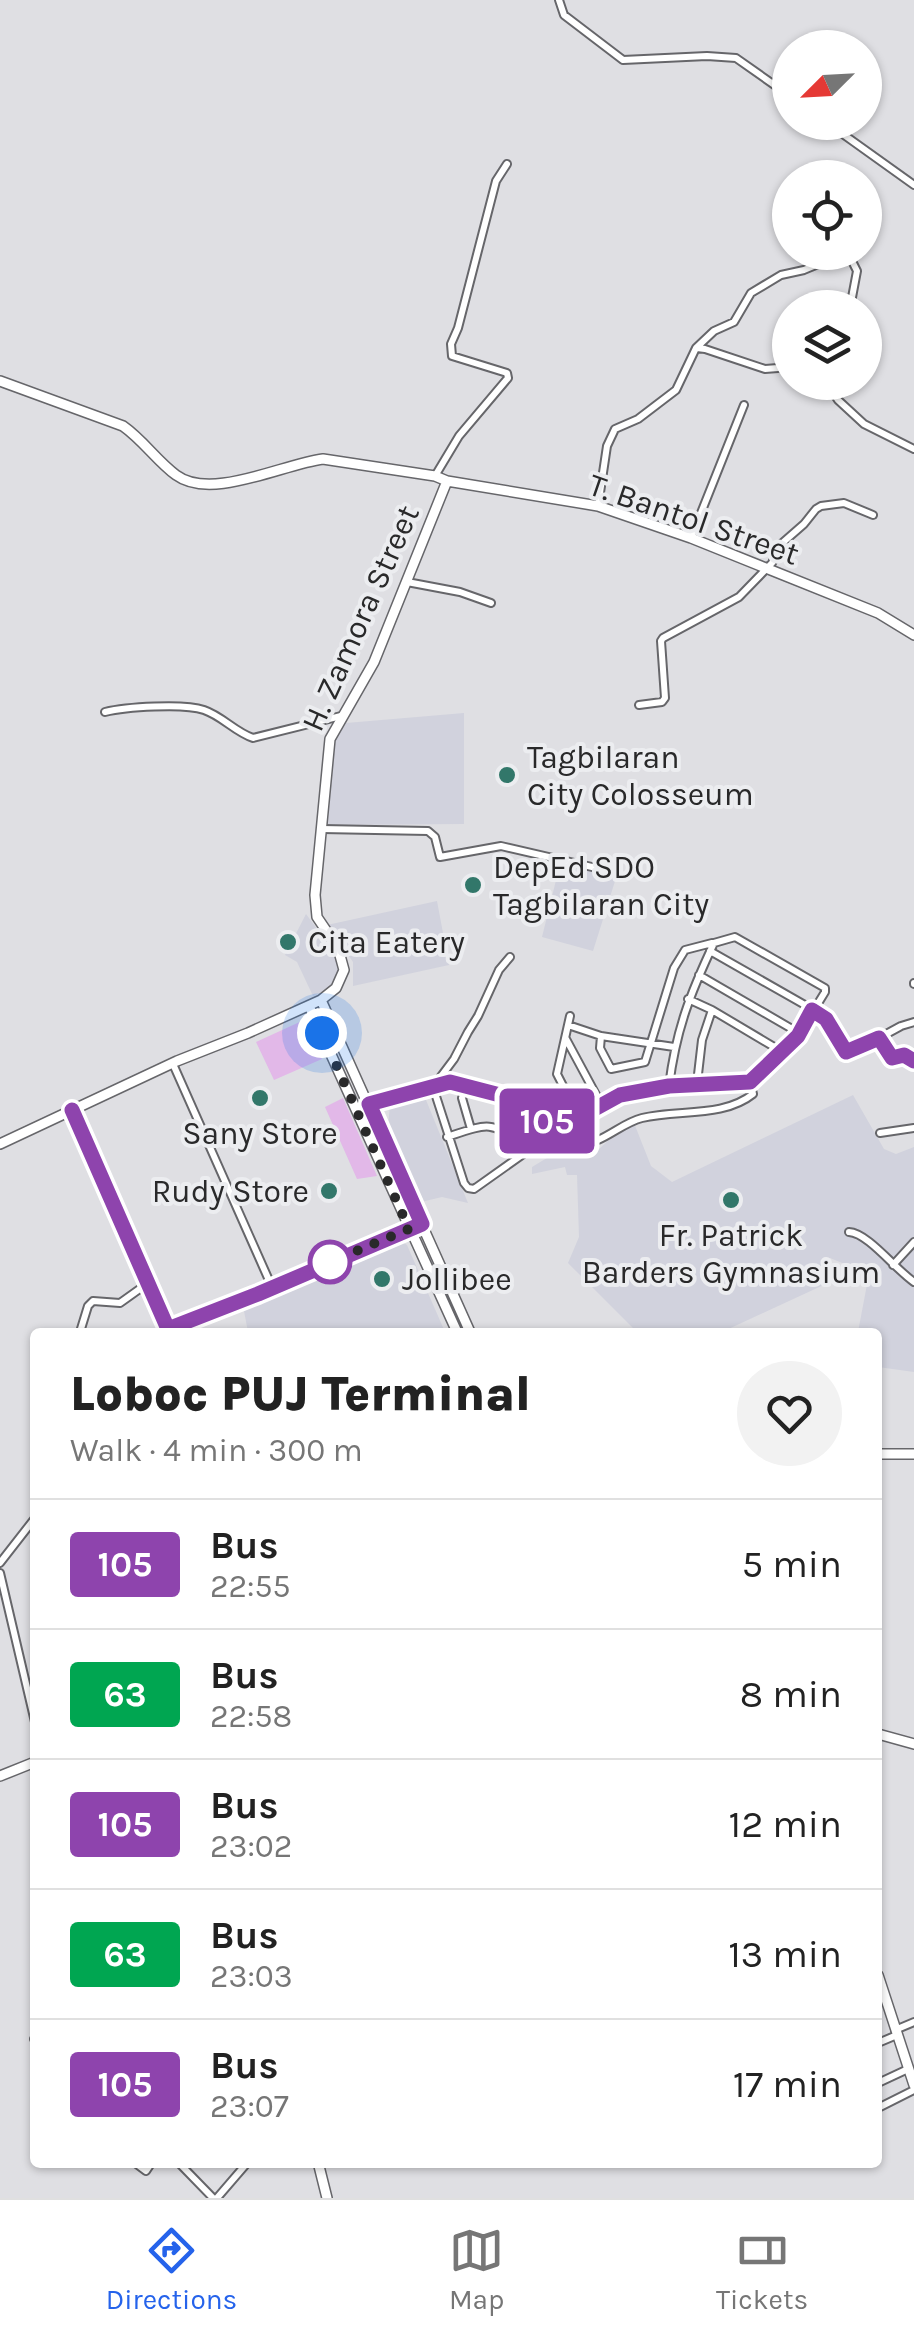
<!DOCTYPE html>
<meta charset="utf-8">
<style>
:root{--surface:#fff;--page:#f2f2f2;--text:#222;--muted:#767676;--line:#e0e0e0;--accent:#2563eb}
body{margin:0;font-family:Karla,sans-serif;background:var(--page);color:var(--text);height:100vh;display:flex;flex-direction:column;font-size:38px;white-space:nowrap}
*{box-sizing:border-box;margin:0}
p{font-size:32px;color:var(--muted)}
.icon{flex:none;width:55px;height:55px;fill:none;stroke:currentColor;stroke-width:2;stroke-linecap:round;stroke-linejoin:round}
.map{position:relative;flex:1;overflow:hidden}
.drawer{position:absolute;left:30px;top:1328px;width:852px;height:840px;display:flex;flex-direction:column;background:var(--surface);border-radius:10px;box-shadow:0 2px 8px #0004}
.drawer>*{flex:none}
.badge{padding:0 20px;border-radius:8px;font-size:35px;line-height:65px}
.needle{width:65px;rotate:246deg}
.buttons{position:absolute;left:772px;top:30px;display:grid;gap:20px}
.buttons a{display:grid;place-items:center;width:110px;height:110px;border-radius:50%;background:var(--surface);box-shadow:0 2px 8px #0004;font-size:50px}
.you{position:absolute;width:50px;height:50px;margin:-25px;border:8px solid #fff;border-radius:50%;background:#1a73e8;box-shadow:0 0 0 15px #1a73e833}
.map>.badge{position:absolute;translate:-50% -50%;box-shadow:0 0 0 5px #fff}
.round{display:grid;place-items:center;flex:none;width:105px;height:105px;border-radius:52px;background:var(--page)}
.overview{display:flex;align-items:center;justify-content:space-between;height:170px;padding:0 40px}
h1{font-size:48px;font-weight:800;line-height:75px}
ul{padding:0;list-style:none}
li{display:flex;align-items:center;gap:30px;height:130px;padding:0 40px;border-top:2px solid var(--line)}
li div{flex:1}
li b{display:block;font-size:38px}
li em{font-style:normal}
li .badge{min-width:110px;font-weight:700;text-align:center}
.menu{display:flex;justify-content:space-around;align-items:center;height:140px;border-top:2px solid var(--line);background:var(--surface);font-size:28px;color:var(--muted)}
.menu a{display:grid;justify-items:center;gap:5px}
.menu .selected{color:var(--accent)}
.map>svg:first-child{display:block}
</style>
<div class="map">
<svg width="914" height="2198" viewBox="0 0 914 2198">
<rect width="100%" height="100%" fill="#dfdfe3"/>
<path fill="#d1d2dd" d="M464,713V824L328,825L334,741L346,723Z
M560,864L616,878L593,951L542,937Z
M437,901L449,965L353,986V962L327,925Z
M306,914L335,953L339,969L335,982L328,989L313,996L297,962L285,955Z
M424,1095L468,1203L442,1197L421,1202L388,1128L390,1104Z
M853,1095L884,1149L896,1154L914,1147V1372L878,1367V1332H858L869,1274L830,1258L828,1283L722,1332H637L568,1263L579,1237L577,1175H567L565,1167L532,1174V1167L575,1141L599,1149L621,1129L634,1123L651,1166L672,1182Z
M399,1240L407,1245L445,1332H248L244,1311Z"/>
<path fill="#e2b8e8" d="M304,1020L322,1059L274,1080L256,1042Z
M343,1098L377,1176L357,1179L325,1107Z"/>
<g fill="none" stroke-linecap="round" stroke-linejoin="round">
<g stroke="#66666a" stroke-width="10">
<path id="street" d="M559,0L564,15L623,60L707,56L736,58L790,96
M826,122L914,185
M697,348L705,349L765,369L778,368L790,353
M826,382L838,400L864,424L914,449
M435,476L459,436L508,378L507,373L452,356L451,344L458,328L496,181L507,164
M598,506L607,446L615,429L638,419L676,390L696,348L714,331L734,322L751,293L781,275L804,270L833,258L851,259L857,271L850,308
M691,538L744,405
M407,582L460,592L491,603
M639,705L662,702L665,698L661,641L663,638L739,597L772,563L780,545L804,524L816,509L821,506L844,503L873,515
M105,712C125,707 184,703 204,710C222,716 235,732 253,738L341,716
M322,829L428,831L435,837L440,857L501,846L605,870
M710,951L819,1013L826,1019L846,1052L879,1038L892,1057L904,1055L914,1061
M510,957L499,970L478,1016L468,1032L454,1059L433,1087L464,1183L468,1188L474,1189L560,1128L601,1104L620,1095L669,1086C676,1030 690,994 714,943L735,937L825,988V992L798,1036L750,1082L669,1086
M699,975L799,1033
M914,984V983
M688,999L712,1010L781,1051
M570,1016L557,1074L579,1117
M568,1025L601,1036L674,1047
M601,1036L600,1048L611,1069L645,1062L674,968L685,950L712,943
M879,1038L901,1026L914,1022
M566,1039L601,1104
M173,1064L272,1287
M697,1083L702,1040L712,1010
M462,1098L471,1129
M357,1109L450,1082L500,1095L560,1128L581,1137L598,1140C614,1133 626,1122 642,1118C678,1109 723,1118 753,1094L750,1082
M72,1110L168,1329L258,1294L422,1224
M880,1133L914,1128
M447,1137C495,1121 489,1122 531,1150
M849,1232C868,1233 895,1269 914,1282
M893,1265L914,1242
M80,1332L88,1306L93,1301L120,1303L148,1283
M0,1563L35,1518
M0,1573L35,1722
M895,2030L914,2022
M34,2039L35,2038
M878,2043L897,2035
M878,2083L908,2069
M878,2108L914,2090
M134,2162L146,2171L152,2162
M178,2162L213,2198
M723,2162H742
M217,2198L248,2162"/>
</g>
<g stroke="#66666a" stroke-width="12">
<path id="secondary" d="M0,381L123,426C143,440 157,461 176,475C211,501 283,464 323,459L435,476L447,481L598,506L691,538L878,613L914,635
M321,1000L470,1332
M309,1006L457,1332
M0,1144L177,1061L248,1033L321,1000L336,988L344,970L338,948L317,917L315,895L330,739L374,662L447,481
M878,1454H914
M878,1734L914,1744
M0,1776L35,1762
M878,1975L914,2085
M318,2162L327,2198"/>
</g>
<use href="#street" stroke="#fff" stroke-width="6"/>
<use href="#secondary" stroke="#fff" stroke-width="9"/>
</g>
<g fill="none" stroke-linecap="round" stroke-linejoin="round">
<g stroke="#fff" stroke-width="22">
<path id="line" d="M72,1110L168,1329L258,1294L422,1224L369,1104L450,1082L500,1095L560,1128L620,1095L669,1086L750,1082L798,1036L812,1010L826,1019L846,1052L879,1038L892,1058L904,1055L914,1061"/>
</g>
<use href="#line" stroke="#8e44ad" stroke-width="15"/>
<path stroke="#29292a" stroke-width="10" stroke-dasharray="0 18" d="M322,1033L409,1229L330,1262"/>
</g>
<g fill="#32776a" stroke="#ecedf0" stroke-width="4">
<circle cx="507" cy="775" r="10"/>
<circle cx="473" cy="885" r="10"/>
<circle cx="288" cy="942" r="10"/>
<circle cx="260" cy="1098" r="10"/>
<circle cx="329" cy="1191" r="10"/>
<circle cx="731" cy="1200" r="10"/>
<circle cx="382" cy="1279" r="10"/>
</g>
<circle fill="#fff" stroke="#8e44ad" stroke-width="5" cx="330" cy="1262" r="20"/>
<g text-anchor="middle" stroke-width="8" stroke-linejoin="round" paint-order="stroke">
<g font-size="32" fill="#29292a" stroke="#ecedf0">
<text transform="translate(694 519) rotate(19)" y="11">T. Bantol Street</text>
<text transform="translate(360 618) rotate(-66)" y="11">H. Zamora Street</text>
</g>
<g font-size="32" fill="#29292a" stroke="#ecedf0" text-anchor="start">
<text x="527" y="768">Tagbilaran<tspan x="527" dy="37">City Colosseum</tspan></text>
<text x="493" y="878">DepEd SDO<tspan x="493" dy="37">Tagbilaran City</tspan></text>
<text x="308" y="953">Cita Eatery</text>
<text x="260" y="1144" text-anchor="middle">Sany Store</text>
<text x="309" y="1202" text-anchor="end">Rudy Store</text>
<text x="731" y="1246" text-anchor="middle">Fr. Patrick<tspan x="731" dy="37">Barders Gymnasium</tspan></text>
<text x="402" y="1290">Jollibee</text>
</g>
</g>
</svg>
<div class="buttons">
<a><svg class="needle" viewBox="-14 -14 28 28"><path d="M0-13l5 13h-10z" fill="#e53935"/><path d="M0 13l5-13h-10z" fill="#767676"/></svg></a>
<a><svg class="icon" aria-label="locate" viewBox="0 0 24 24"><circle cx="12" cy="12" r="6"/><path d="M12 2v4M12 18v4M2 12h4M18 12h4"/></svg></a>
<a><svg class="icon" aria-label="layers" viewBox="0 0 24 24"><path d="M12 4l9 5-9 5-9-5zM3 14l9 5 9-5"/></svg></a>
</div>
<div class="you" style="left:322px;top:1033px"></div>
<b class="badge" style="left:547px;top:1121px;background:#8e44ad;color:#fff">105</b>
<section class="drawer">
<div class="overview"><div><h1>Loboc PUJ Terminal</h1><p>Walk · 4 min · 300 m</p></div><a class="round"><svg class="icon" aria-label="heart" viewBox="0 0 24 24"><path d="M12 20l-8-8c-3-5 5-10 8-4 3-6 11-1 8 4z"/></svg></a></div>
<ul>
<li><span class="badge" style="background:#8e44ad;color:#fff">105</span><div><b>Bus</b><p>22:55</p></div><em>5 min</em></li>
<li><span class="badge" style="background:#00a651;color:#fff">63</span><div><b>Bus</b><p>22:58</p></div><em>8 min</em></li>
<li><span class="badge" style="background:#8e44ad;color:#fff">105</span><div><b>Bus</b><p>23:02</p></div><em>12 min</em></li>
<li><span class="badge" style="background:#00a651;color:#fff">63</span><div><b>Bus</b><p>23:03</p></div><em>13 min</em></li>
<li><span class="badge" style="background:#8e44ad;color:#fff">105</span><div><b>Bus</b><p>23:07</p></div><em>17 min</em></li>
</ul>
</section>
</div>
<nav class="menu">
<a class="selected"><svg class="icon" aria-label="directions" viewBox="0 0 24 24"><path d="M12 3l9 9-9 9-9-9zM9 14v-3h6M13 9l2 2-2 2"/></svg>Directions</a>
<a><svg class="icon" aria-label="map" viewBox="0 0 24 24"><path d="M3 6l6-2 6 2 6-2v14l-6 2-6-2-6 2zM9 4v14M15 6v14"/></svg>Map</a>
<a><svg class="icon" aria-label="tickets" viewBox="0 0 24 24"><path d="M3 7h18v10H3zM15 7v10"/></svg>Tickets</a>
</nav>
